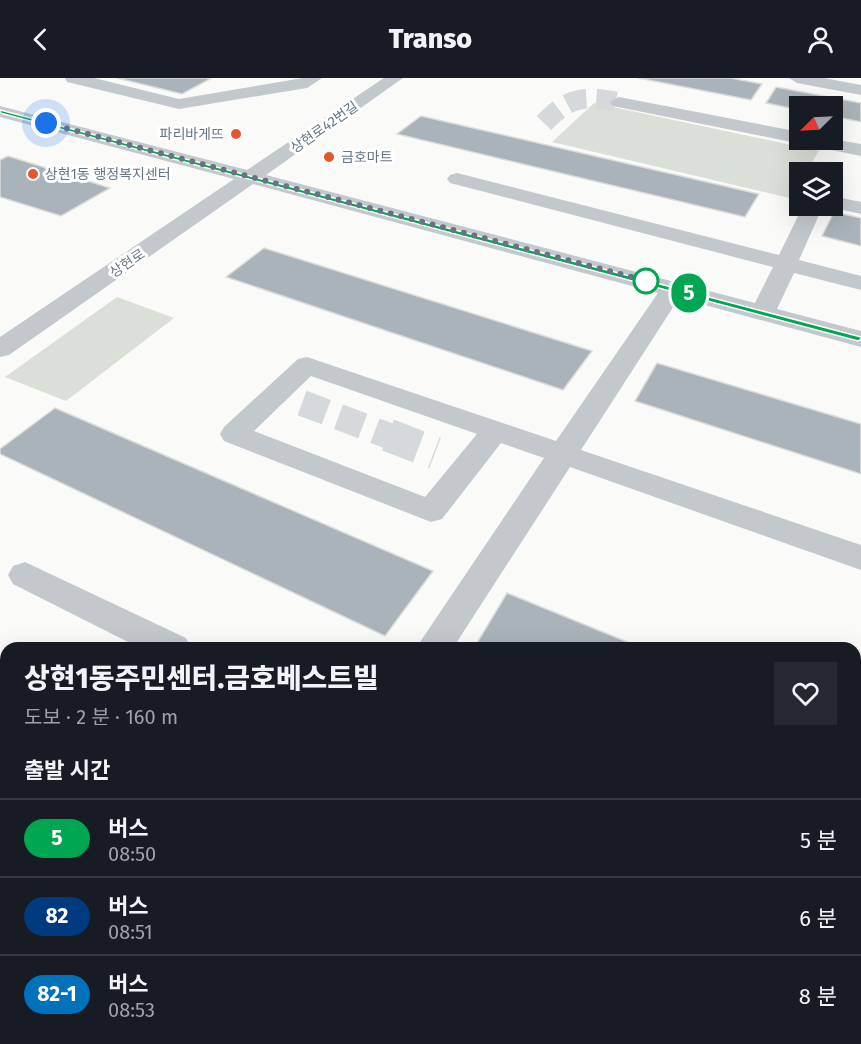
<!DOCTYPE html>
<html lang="ko">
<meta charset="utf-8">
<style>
:root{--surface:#171b24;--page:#242831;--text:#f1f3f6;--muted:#9ea1a6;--line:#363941}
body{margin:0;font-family:"Fira Sans","Noto Sans KR",sans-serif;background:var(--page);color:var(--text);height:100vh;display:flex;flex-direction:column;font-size:22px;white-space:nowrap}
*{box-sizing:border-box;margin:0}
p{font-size:20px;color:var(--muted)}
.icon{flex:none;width:33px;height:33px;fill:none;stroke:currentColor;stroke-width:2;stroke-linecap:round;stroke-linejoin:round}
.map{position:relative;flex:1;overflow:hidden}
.drawer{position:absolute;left:0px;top:564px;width:861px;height:402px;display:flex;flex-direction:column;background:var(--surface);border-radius:18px 18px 0 0;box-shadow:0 6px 24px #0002}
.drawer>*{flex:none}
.badge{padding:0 12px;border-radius:20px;font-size:21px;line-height:39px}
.needle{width:39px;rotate:246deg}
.fabs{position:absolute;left:789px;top:18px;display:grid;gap:12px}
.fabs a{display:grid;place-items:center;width:54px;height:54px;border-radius:0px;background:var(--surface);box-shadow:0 6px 24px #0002;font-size:30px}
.you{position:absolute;width:30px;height:30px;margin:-15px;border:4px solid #fff;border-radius:50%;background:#1a73e8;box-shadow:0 0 0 9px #1a73e833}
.map>.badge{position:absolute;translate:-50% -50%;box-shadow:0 0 0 3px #fff}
h2{padding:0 24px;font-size:22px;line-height:54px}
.round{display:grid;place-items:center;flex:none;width:63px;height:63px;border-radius:0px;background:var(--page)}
.overview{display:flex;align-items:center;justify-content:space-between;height:102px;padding:0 24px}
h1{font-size:28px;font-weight:800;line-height:45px}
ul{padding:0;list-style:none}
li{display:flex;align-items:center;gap:18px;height:78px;padding:0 24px;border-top:2px solid var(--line)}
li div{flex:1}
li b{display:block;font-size:22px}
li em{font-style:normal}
li .badge{min-width:66px;font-weight:700;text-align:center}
header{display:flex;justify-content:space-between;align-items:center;height:78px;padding:0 24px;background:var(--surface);font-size:27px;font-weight:800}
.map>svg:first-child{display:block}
</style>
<header><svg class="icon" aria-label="back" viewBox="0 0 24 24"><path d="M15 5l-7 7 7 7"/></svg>Transo<svg class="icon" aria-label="person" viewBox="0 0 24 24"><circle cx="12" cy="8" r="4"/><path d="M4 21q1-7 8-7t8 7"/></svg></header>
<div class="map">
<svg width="861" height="966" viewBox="0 0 861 966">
<rect width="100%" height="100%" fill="#fafaf8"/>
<path fill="#dadfd7" d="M594,25L819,73L806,94H800L799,105L790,120L552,64Z
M117,219L174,240L66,323L5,299Z"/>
<path fill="#aab3b9" stroke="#dcdcda" stroke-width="1.5" d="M117,0H206L210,1L182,16Z
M638,0H731L762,6L751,22Z
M776,9L861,25V44L832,38V28H800V32L766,25Z
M421,38L759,116L745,139L397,56Z
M8,78L110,110L61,138L0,119V82Z
M834,134L861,140V168L822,158Z
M264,170L592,273L563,312L226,199Z
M657,285L861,346V396L635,323Z
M55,330L433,493L385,558L0,376V371Z
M507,515L642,570H474Z
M855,657L861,659V755L855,752Z
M0,796L6,800V957L0,964Z"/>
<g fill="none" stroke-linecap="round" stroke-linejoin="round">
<path stroke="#d5d9db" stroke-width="20" stroke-dasharray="20 10" stroke-linecap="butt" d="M544,45C570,18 583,18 619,24"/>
<path stroke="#d5d9db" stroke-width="26" stroke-dasharray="26 13" stroke-linecap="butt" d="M302,325L392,359"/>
<path stroke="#d5d9db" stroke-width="33" stroke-dasharray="33 16" stroke-linecap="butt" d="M388,357L435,375"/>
<path stroke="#d5d9db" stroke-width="43" stroke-dasharray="43 22" stroke-linecap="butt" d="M705,960L716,966"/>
<path fill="#c3c8cc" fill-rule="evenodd" d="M65,0H94L179,21L303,0H322L307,10L179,31L67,4Z
M384,0H403L266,97L755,225L773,189L450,105L447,101L450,97L457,95L779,177L803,128H823L799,182L861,198V212L794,195L777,231L861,253V269L679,220L581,372L861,467V492L570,389L453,570H416L544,380L501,365L442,441L431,444L224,363L220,356L224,349L298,281L307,279L556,363L658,215L253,106L9,277L0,279V259L234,101L0,39V28L247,92ZM311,298L477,356L425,419L254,353Z
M789,0H824L861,7V17L797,5Z
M619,19L800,54V62L832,61L861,66V78L613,28L610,24Z
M832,118L861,124V136L825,128H832Z
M25,484L186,560L191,570H140L13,506L8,497L13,488Z
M855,881L861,883V931L855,928Z
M150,960H200L198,966H147Z
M423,960H479L482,966H425Z"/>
</g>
<path fill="#00a651" stroke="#fff" stroke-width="1.5" d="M0,32L861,259V261L858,263L0,35Z"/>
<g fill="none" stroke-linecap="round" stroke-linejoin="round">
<path stroke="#657683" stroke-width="6" stroke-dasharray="0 10.8" d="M46,45L651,204L646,203"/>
</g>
<g fill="#e4572e" stroke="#fff" stroke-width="2">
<circle cx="236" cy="56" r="6"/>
<circle cx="329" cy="79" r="6"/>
<circle cx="33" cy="96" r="6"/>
</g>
<circle fill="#fff" stroke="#00a651" stroke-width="3" cx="646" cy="203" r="12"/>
<g text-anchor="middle" stroke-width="6" stroke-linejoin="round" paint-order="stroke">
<g font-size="14" fill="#657683" stroke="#fff">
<text transform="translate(324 49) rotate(-35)" y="5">상현로42번길</text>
<text transform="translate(127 185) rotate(-34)" y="5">상현로</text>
</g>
<g font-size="14" fill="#657683" stroke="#fff" text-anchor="start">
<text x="224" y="61" text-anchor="end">파리바게뜨</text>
<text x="341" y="84">금호마트</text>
<text x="45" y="101">상현1동 행정복지센터</text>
</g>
</g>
</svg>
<div class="fabs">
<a><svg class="needle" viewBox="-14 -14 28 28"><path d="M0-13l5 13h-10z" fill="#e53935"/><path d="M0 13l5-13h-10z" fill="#9ea1a6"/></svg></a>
<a><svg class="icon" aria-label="layers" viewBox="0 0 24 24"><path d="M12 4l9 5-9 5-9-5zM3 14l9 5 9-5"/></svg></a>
</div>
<div class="you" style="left:46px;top:45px"></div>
<b class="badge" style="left:689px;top:215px;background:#00a651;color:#fff">5</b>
<section class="drawer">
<div class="overview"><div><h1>상현1동주민센터.금호베스트빌</h1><p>도보 · 2 분 · 160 m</p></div><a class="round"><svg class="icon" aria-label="heart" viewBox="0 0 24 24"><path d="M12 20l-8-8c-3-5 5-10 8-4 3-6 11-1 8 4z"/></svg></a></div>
<h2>출발 시간</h2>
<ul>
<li><span class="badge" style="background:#00a651;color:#fff">5</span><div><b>버스</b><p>08:50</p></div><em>5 분</em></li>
<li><span class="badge" style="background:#003b80;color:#fff">82</span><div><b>버스</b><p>08:51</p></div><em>6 분</em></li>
<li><span class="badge" style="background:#0072bc;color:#fff">82-1</span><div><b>버스</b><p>08:53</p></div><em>8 분</em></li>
</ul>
</section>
</div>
